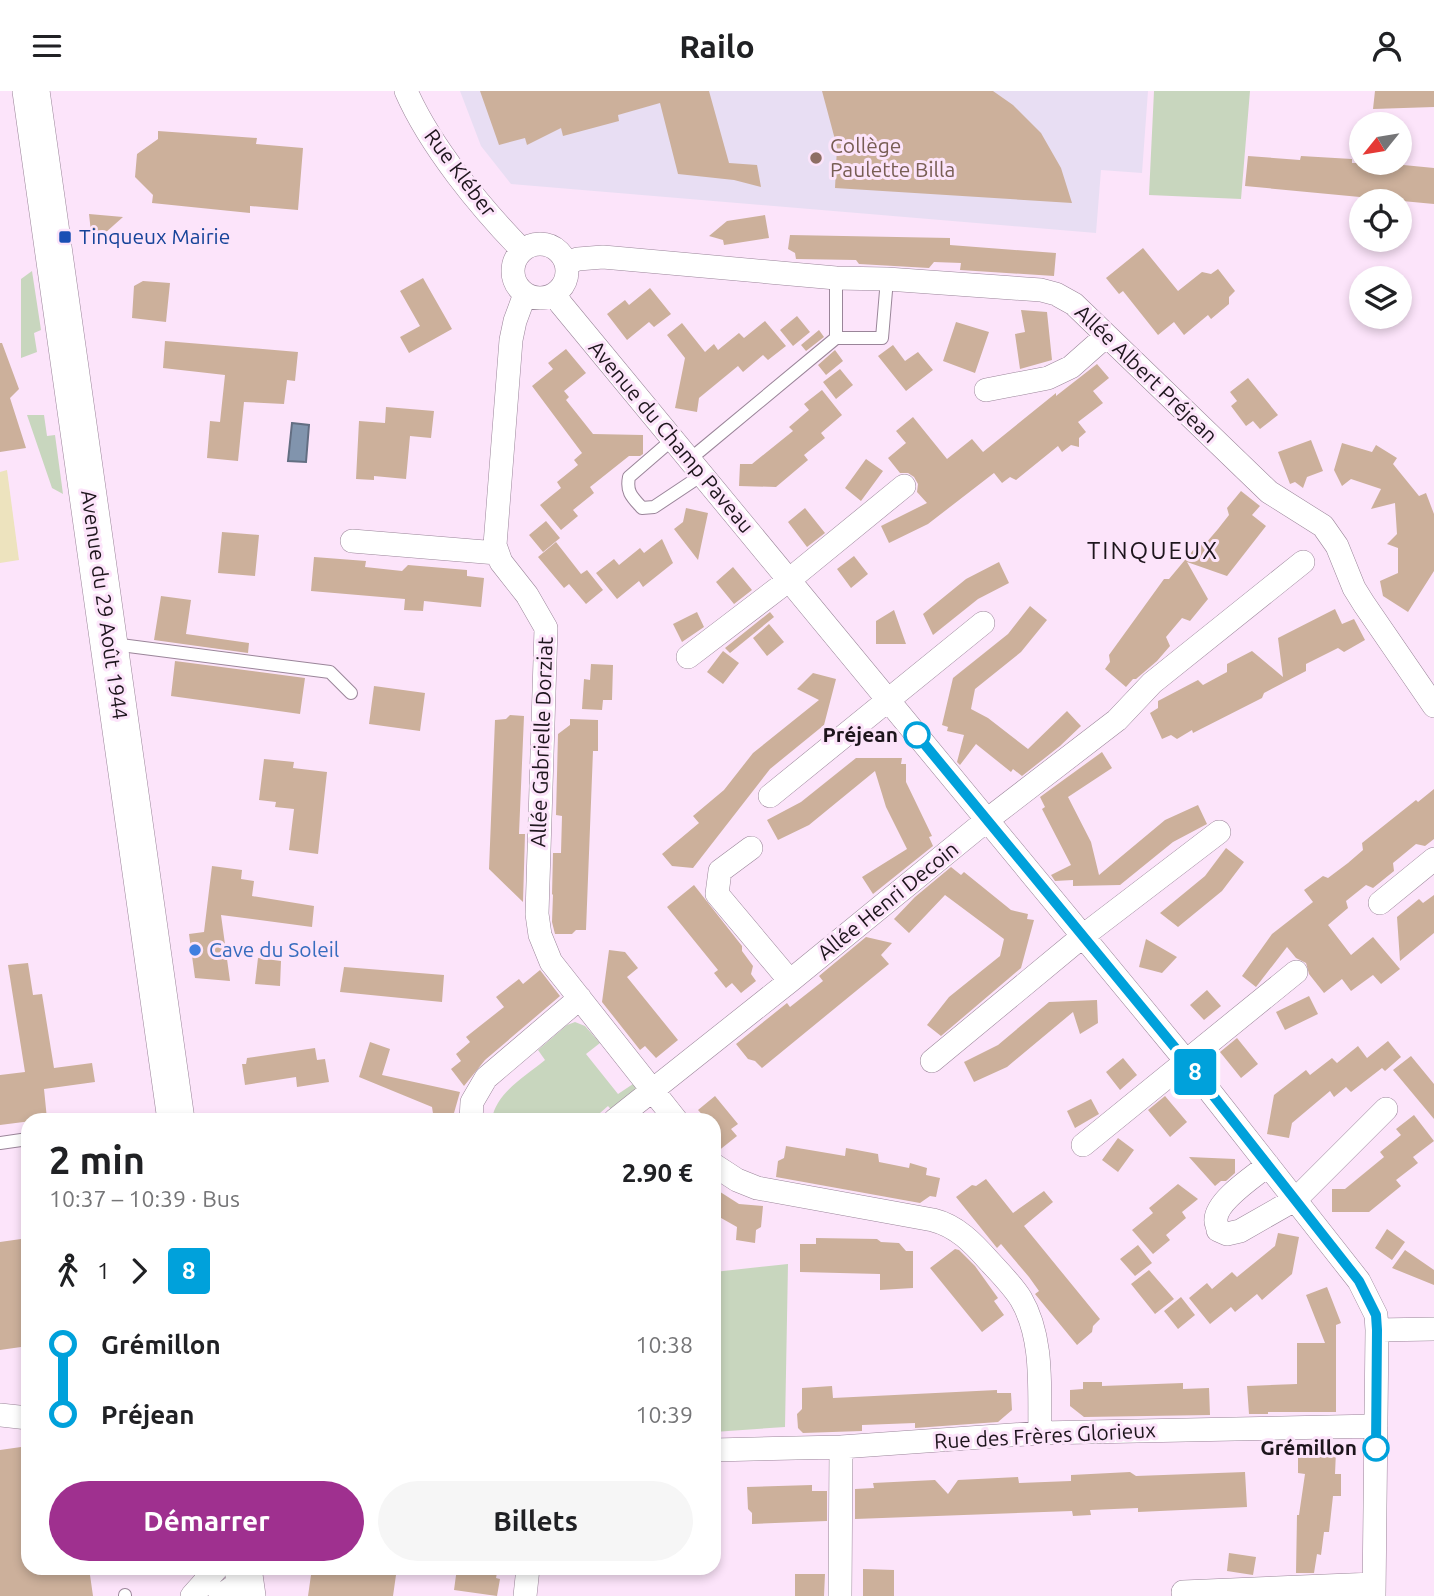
<!DOCTYPE html>
<html lang="fr">
<meta charset="utf-8">
<style>
:root{--surface:#fff;--page:#f6f6f6;--text:#202124;--muted:#757577;--accent:#9f308f}
body{margin:0;font-family:Ubuntu,sans-serif;background:var(--page);color:var(--text);height:100vh;display:flex;flex-direction:column;font-size:26px;white-space:nowrap}
*{box-sizing:border-box;margin:0}
p{font-size:23px;color:var(--muted)}
.icon{flex:none;width:38px;height:38px;fill:none;stroke:currentColor;stroke-width:2;stroke-linecap:round;stroke-linejoin:round}
.map{position:relative;flex:1;overflow:hidden}
.panel{position:absolute;left:21px;top:1022px;width:700px;height:462px;display:flex;flex-direction:column;background:var(--surface);border-radius:21px;box-shadow:0 4px 10px #0003}
.panel>*{flex:none}
.badge{padding:0 14px;border-radius:5px;font-size:24px;line-height:46px}
.needle{width:46px;rotate:240deg}
.controls{position:absolute;left:1349px;top:21px;display:grid;gap:14px}
.controls a{display:grid;place-items:center;width:63px;height:63px;border-radius:50%;background:var(--surface);box-shadow:0 4px 10px #0003;font-size:35px}
.map>.badge{position:absolute;translate:-50% -50%;box-shadow:0 0 0 4px #fff}
.legs{display:flex;align-items:center;gap:10px;height:77px;padding:0 28px;font-size:23px}
.legs p{margin-inline-start:auto}
.head{display:flex;align-items:center;justify-content:space-between;height:119px;padding:0 28px}
h1{font-size:38px;font-weight:700;line-height:52px}
.primary-button{display:flex;gap:14px;margin-top:auto;padding:14px 28px}
.primary-button a{flex:1;height:80px;border-radius:42px;background:var(--accent);color:#fff;font-size:28px;font-weight:700;line-height:80px;text-align:center}
.primary-button a+a{background:var(--page);color:var(--text)}
ul{padding:0 28px;list-style:none}
li{display:flex;align-items:center;gap:24px;height:70px;font-size:26px}
li i{display:grid;place-items:center;width:10px;height:100%;margin:0 9px;background:currentColor}
li i::after{content:'';width:18px;height:18px;margin:-9px;border:5px solid;border-radius:50%;background:var(--surface)}
li p{margin-inline-start:auto}
li:first-child i{background:linear-gradient(#0000 50%,currentColor 0)}
li:last-child i{background:linear-gradient(currentColor 50%,#0000 0)}
header{display:flex;justify-content:space-between;align-items:center;height:91px;padding:0 28px;background:var(--surface);font-size:32px;font-weight:700}
.map>svg:first-child{display:block}
</style>
<header><svg class="icon" aria-label="menu" viewBox="0 0 24 24"><path d="M4 6h16M4 12h16M4 18h16"/></svg>Railo<svg class="icon" aria-label="person" viewBox="0 0 24 24"><circle cx="12" cy="8" r="4"/><path d="M4 21q1-7 8-7t8 7"/></svg></header>
<div class="map">
<svg width="1434" height="1505" viewBox="0 0 1434 1505">
<rect width="100%" height="100%" fill="#fce4fa"/>
<path fill="#e8def3" d="M460,0H1148L1142,82L1101,79L1096,142L511,93L481,55Z"/>
<path fill="#c8d6be" d="M1154,0H1250L1241,108L1149,104Z
M32,180L41,239L34,242L37,261L21,267V188Z
M27,324H44L47,345L55,344L63,403L52,397Z
M575,931L585,935L600,952L586,963L618,1003L633,993L639,999L615,1023L608,1015L592,1029H492C495,1002 526,985 545,969L538,959L567,934Z
M788,1173L785,1336L714,1341V1181Z"/>
<path fill="#ede3be" d="M7,379L19,469L0,472V381Z"/>
<path fill="#8194ad" stroke="#636e82" stroke-width="2" d="M292,332L309,334L306,371L288,370Z"/>
<path fill="#ccb09b" d="M480,0H709L729,72L757,74L761,96L734,89L678,83L660,12L618,24L619,30L563,45L561,37L527,54L525,47L499,54Z
M822,0H993L1013,14L1041,42L1061,77L1072,112L835,97L837,56Z
M1375,0H1434V16L1373,18Z
M158,40L257,47L256,53L303,57L298,119L250,115V122L152,112L153,104L135,86L137,63L158,48Z
M1248,65L1300,69L1301,65L1352,68V72H1383L1434,77V113L1245,95Z
M89,123L123,126L105,142L91,141Z
M765,124L769,147L724,154L723,149L709,145L727,130Z
M790,144L950,147V154L1056,162L1054,185L960,179L961,172L934,171L929,177L859,173L856,169L796,168L795,162L788,158Z
M1143,157L1178,200L1202,181L1211,183L1218,178L1235,200L1229,206V213L1211,228L1208,224L1184,244L1174,231L1158,244L1123,200L1119,203L1106,187Z
M423,187L452,238L409,262L400,246L420,235L400,200Z
M143,190L170,192L166,231L132,227L134,195Z
M650,197L671,223L654,236L649,231L627,249L607,223L625,209L629,214Z
M1021,219L1047,221L1052,269L1020,278L1015,243L1025,241Z
M797,225L810,241L793,255L780,239Z
M765,230L786,255L768,269L763,264L743,281L738,275L699,307L697,321L675,317L685,267L667,244L682,232L705,261L714,253L718,259L739,242L744,247Z
M956,231L989,241L975,282L943,270Z
M819,239L824,246L806,260L801,254Z
M165,250L298,261L295,290L287,289L284,313L244,311L238,370L207,367L210,330L220,331L225,284L163,277Z
M0,252H2L19,298L10,307L26,357L0,361Z
M893,254L905,270L918,261L933,279L906,300L878,265Z
M566,258L586,282L564,300L569,306L566,309L593,343L643,344V363L640,365H629L590,396L594,402L573,419L578,425L561,439L540,414L561,397L557,391L578,374L574,369L582,362L532,295L553,278L548,272Z
M835,259L843,270L826,284L818,274Z
M1097,273L1109,287L1093,300L1103,312L1078,331L1086,341L1079,347V356L1071,354L1062,361L1058,355L1016,389L1010,386L1002,392L994,382L928,433L889,452L881,435L927,412L917,401L918,393L914,386L908,382H900L888,367L906,352L896,340L913,326L947,368L972,348L983,361L1056,302V305Z
M840,278L853,294L836,308L823,291Z
M1248,287L1278,324L1260,338L1253,330L1246,335L1231,315L1237,310L1230,301Z
M822,299L842,324L821,342L825,347L804,364L808,369L776,396L739,395L740,373H752L793,340L789,336L809,319L804,313Z
M386,316L434,320L431,347L410,345L406,388L374,385V389L356,388L359,330L385,332Z
M1311,349L1323,380L1307,386L1303,397L1295,391L1290,393L1278,361Z
M1342,352L1372,361L1376,354L1397,367L1393,373L1419,405L1426,402L1434,423V480L1408,521L1383,505L1380,490L1398,482V457L1387,453L1397,443L1395,412L1371,418L1381,398L1351,388L1342,395L1334,379Z
M866,368L883,380L861,410L845,397Z
M1241,400L1260,415L1252,424L1266,435L1227,485L1187,471L1208,508L1190,530L1182,527L1166,546L1170,555L1157,570L1136,588H1133L1126,596L1105,578L1110,571L1109,564L1164,488H1169L1200,451L1206,452L1218,438L1229,424L1227,417Z
M686,417L708,422L698,469L674,438L683,431Z
M805,417L825,442L807,456L788,431Z
M546,430L560,447L543,461L529,444Z
M222,441L259,444L255,485L218,482Z
M662,448L673,472L643,496L639,490L617,508L596,482L614,468L619,474L640,457L644,462Z
M556,451L581,483L587,479L603,499L586,513L569,493L564,497L538,466Z
M854,465L868,483L851,497L837,478Z
M314,466L366,470L365,476L402,480L408,474L467,479V485L484,487L481,516L424,510L423,520L404,519L405,508L311,500Z
M999,471L1009,492L978,508L933,544L923,523L966,488Z
M733,476L752,499L734,513L716,491Z
M161,505L191,509L186,543L249,552L248,562L154,549Z
M1030,515L1047,529L1021,561L975,598L971,618L988,627L1028,658L1067,620L1081,635L1060,655L1022,685L1013,678L1011,681L976,653L960,674L957,671L964,644L947,640L948,636L942,634L953,587L1008,543Z
M1335,518L1342,533L1354,528L1365,549L1344,561L1338,557L1306,573V580L1264,602L1262,607L1193,642L1192,639L1177,648L1171,644L1162,648L1150,622L1158,617V610L1198,589L1203,594L1227,581V573L1252,560L1283,586L1278,547Z
M894,519L906,553H876V530Z
M697,521L704,536L682,551L673,533Z
M770,521L774,526L730,562L725,557Z
M769,533L784,551L767,565L753,547Z
M723,560L739,572L723,593L707,581Z
M175,570L305,587L300,623L171,605Z
M591,573L613,574L612,609H603L602,619L582,618L584,588L590,589Z
M813,582L836,588L824,634L770,678L693,777L672,775L662,763L699,732L693,725L724,699L753,662L819,609L797,598Z
M374,595L425,602L420,640L369,633Z
M510,624L524,625L519,743H525L523,811L489,778L495,629L506,628Z
M570,628L598,629V660H593L586,839H576L572,843H555L552,831L553,803L552,804L553,762H561L562,725L556,724L558,643L570,634Z
M1102,661L1112,677L1068,706L1091,751L1099,784L1165,729L1198,714L1207,733L1173,751L1120,794L1073,795V789L1055,790L1051,784L1071,774L1042,718L1045,716L1040,706Z
M856,667H902L901,673H906V691L932,745L929,746L933,755L873,803L862,786L907,758L886,716L875,680L809,734L778,749L767,729L801,711Z
M264,668L294,671L293,677L327,681L318,763L289,759L294,718L275,716L276,711L259,709Z
M1434,698V748L1425,755L1416,753L1393,772L1394,780L1373,797L1366,794L1346,810L1348,817L1328,834L1351,864L1373,846L1400,878L1381,893L1373,884L1351,900L1342,888L1324,902L1309,883L1306,872L1296,867L1287,856L1256,896L1242,885L1272,843L1313,811L1304,799L1323,785L1328,787L1348,772L1363,759L1362,752L1416,709L1418,711Z
M1226,757L1244,771L1222,800L1178,836L1160,822L1205,785Z
M212,775L242,779L241,788L254,790L252,805L314,815L312,836L221,824L230,890L195,887L189,843L204,841Z
M951,776L961,784L964,781L1011,819L1028,823L1027,828L1034,829L1021,877L941,945L927,934L949,906L1000,865L1004,848L945,804L909,842L894,828L915,806Z
M694,794L742,855V860L753,875L751,883L756,890L741,902L732,892L726,897L714,882L718,879L667,816Z
M1434,804V842L1400,870L1397,826L1419,808L1423,812Z
M866,846L892,852L881,864L889,873L762,977L755,970L748,968L736,953L787,912L790,916L823,890L819,885Z
M1146,848L1177,866L1162,882L1139,876Z
M609,859L625,861L638,877L627,886L678,949L656,967L645,955L640,959L602,911Z
M258,867L281,870L280,895L255,893Z
M28,872L33,904L42,903L54,977L92,972L95,991L44,998L47,1028L0,1034V984L25,981L8,874Z
M344,876L444,884L442,911L340,901Z
M540,879L560,905L485,969L464,995L451,978L461,970L456,963L470,951L466,946L504,916L496,906L519,888L523,893Z
M1207,899L1221,915L1204,929L1190,914Z
M1309,905L1318,923L1285,939L1276,921Z
M1097,909L1098,932L1080,943L1073,921L1007,976L974,991L964,971L998,954L1049,911Z
M1237,947L1258,973L1241,987L1220,961Z
M1388,950L1401,966L1385,980L1382,977L1351,1001L1346,996L1334,1006L1330,1000L1292,1032L1289,1047L1267,1043L1274,1004L1306,979L1310,984L1332,967L1337,972L1358,955L1367,967Z
M370,951L390,958L382,984L460,1001L452,1029H434L432,1016L359,986Z
M315,957L317,969L325,968L329,991L297,996L296,986L245,994L242,973H246L247,967Z
M1411,965L1434,993V1028L1393,979Z
M1123,967L1137,984L1120,999L1106,981Z
M715,1005L738,1033L731,1038L737,1045L717,1061L714,1060V1029H707L698,1019Z
M1165,1005L1187,1031L1170,1046L1148,1019Z
M1091,1008L1099,1023L1075,1037L1067,1020Z
M1414,1024L1434,1050L1413,1066L1418,1072L1396,1089L1401,1095L1369,1121H1332V1098H1345L1384,1066L1380,1061L1401,1044L1396,1038Z
M1118,1047L1134,1059L1118,1081L1102,1069Z
M786,1055L845,1065L846,1057L878,1063L879,1071L909,1077L910,1072L927,1077L926,1084L940,1087L936,1106L930,1105L920,1112L776,1086L778,1070L784,1067Z
M1189,1066L1235,1068V1082L1226,1090H1221L1215,1095Z
M986,1088L1013,1122L1044,1100L1053,1111L1024,1135L1100,1228L1093,1235L1092,1241L1077,1254L1035,1203L1039,1200L1029,1186L1001,1153L997,1157L956,1106L972,1094L976,1095Z
M1178,1093L1198,1108L1182,1121L1186,1127L1166,1144L1170,1149L1153,1163L1132,1139L1153,1122L1149,1117Z
M714,1097L739,1113L763,1115L761,1136L756,1139L755,1152L736,1149L737,1136L714,1123Z
M1387,1138L1405,1151L1392,1169L1375,1157Z
M1278,1142L1299,1146L1292,1183L1262,1209L1257,1203L1235,1221L1231,1216L1210,1233L1189,1207L1207,1192L1212,1198L1232,1181L1237,1186L1275,1155Z
M28,1147V1255L0,1259V1151Z
M816,1147L877,1148L881,1151L899,1152L906,1160H913V1197L880,1199V1183L800,1181V1153H816Z
M1138,1154L1152,1172L1135,1185L1120,1168Z
M955,1158L959,1159L975,1175L998,1207L994,1210L1004,1224L982,1241L930,1177Z
M1405,1159L1434,1179V1194L1392,1177Z
M1149,1179L1174,1208L1155,1223L1131,1193Z
M1327,1196L1341,1232L1336,1234V1321H1268V1323H1249L1247,1295L1297,1293V1252H1325L1306,1204Z
M1181,1206L1195,1224L1178,1238L1164,1220Z
M1083,1291H1102V1295L1183,1292V1298L1209,1297L1210,1324L1084,1326L1070,1315V1299L1083,1298Z
M832,1295L833,1307L997,1299V1302H1011L1012,1319L998,1331L915,1337V1332L862,1334V1340L803,1342L798,1337L797,1323L802,1318V1297Z
M28,1355V1477H89L93,1505H0V1359Z
M1298,1359L1336,1360L1335,1383H1341V1405H1333L1329,1441H1324L1321,1464L1317,1463L1314,1482H1296L1297,1424H1299L1305,1383L1298,1382Z
M1130,1381L1136,1385L1245,1381L1247,1416L1138,1421V1417L1090,1419L1091,1424L1073,1425L1072,1420L855,1428V1398L874,1397L873,1392L935,1389L948,1403L958,1389L1018,1386L1019,1392L1071,1390V1384Z
M812,1394V1400H827V1430L752,1433V1422L748,1418L747,1396Z
M1229,1462L1256,1466L1253,1484L1227,1480Z
M312,1477H397L393,1505H308Z
M457,1477H498L496,1487L500,1488L497,1505L454,1499Z
M863,1478L894,1479V1505H863Z
M795,1483H825L824,1505H795Z"/>
<g fill="none" stroke-linecap="round" stroke-linejoin="round">
<g stroke="#9a8599" stroke-width="14">
<path id="service" d="M836,187V247H882L887,188
M673,348L629,386C626,401 632,406 642,417L654,416L702,384
M689,369L836,247
M113,553L330,581L351,602
M0,1052L28,1048
M125,1504V1505"/>
</g>
<g stroke="#9a8599" stroke-width="24">
<path id="minor" d="M406,0C430,55 480,116 522,159
M513 180a27 27 0 1 1 54 0a27 27 0 1 1-54 0Z
M566,172L578,168L603,166L836,187L887,188L1041,199L1056,203L1074,213L1269,401L1323,435L1337,455L1354,497L1364,513L1434,615
M525,203L515,230L511,249L495,454L501,471L527,504L546,537L537,823L540,844L551,871L676,1029
M555,203L561,213L1186,970L1359,1190L1376,1224L1377,1239L1374,1505
M986,299L1048,287L1071,276L1106,245
M352,450L497,462
M688,566L789,489L904,395
M770,705L983,532
M751,757L720,780L717,803L790,890
M1380,812L1434,768
M932,970L1083,845L1219,741
M471,1029L472,1011L486,987L580,907
M615,1029L790,890L987,729L1117,629L1152,592L1303,471
M1083,1054L1296,881
M714,1074L737,1089L757,1097L933,1129C957,1135 973,1152 989,1170C1000,1182 1013,1195 1021,1208C1044,1247 1039,1298 1040,1342
M1268,1074C1255,1085 1217,1109 1216,1128C1215,1132 1218,1135 1218,1139L1227,1143L1240,1140L1296,1108L1386,1018
M1377,1239L1434,1238
M0,1324L28,1327
M714,1359L841,1356L1040,1342L1376,1335
M1183,1501L1374,1493
M192,1505L217,1477
M220,1505L245,1488
M525,1505L528,1477
M840,1505L841,1356"/>
</g>
<g stroke="#9a8599" stroke-width="38">
<path id="primary" d="M31,0L176,1029
M243,1477L247,1505"/>
</g>
<use href="#service" stroke="#fff" stroke-width="12"/>
<use href="#minor" stroke="#fff" stroke-width="23"/>
<use href="#primary" stroke="#fff" stroke-width="37"/>
</g>
<g fill="none" stroke-linecap="round" stroke-linejoin="round">
<g stroke="#fff" stroke-width="16">
<path id="line-1" d="M917,644L1186,970L1359,1190L1376,1224L1377,1239L1376,1357"/>
</g>
<use href="#line-1" stroke="#00a1db" stroke-width="10"/>
</g>
<circle fill="#8d6e63" stroke="#fce4fa" stroke-width="2.5" cx="816" cy="67" r="7"/>
<rect fill="#1a4fb4" stroke="#fce4fa" stroke-width="2.5" x="58" y="139" width="14" height="14" rx="3.5"/>
<g fill="#fff" stroke="#00a1db" stroke-width="3.5">
<circle cx="917" cy="644" r="12"/>
<circle cx="1376" cy="1357" r="12"/>
</g>
<circle fill="#3f7fe0" stroke="#fce4fa" stroke-width="2.5" cx="195" cy="859" r="7"/>
<g text-anchor="middle" stroke-width="6" stroke-linejoin="round" paint-order="stroke">
<g font-size="21" fill="#785e54" stroke="#fce4fa" text-anchor="start">
<text x="830" y="62">Collège<tspan x="830" dy="24">Paulette Billa</tspan></text>
</g>
<g font-size="21" fill="#1d151c" stroke="#fce4fa">
<text transform="translate(460 82) rotate(53)" y="7">Rue Kléber</text>
<text transform="translate(1146 283) rotate(44)" y="7">Allée Albert Préjean</text>
<text transform="translate(671 346) rotate(50)" y="7">Avenue du Champ Paveau</text>
<text transform="translate(104 514) rotate(82)" y="7">Avenue du 29 Août 1944</text>
<text transform="translate(542 651) rotate(-88)" y="7">Allée Gabrielle Dorziat</text>
<text transform="translate(888 810) rotate(-39)" y="7">Allée Henri Decoin</text>
<text transform="translate(1045 1345) rotate(-3)" y="7">Rue des Frères Glorieux</text>
</g>
<g font-size="21" fill="#164399" stroke="#fce4fa" text-anchor="start">
<text x="79" y="153">Tinqueux Mairie</text>
</g>
<g font-size="21" font-weight="bold" fill="#1d151c" stroke="#fce4fa" text-anchor="end">
<text x="898" y="651">Préjean</text>
<text x="1357" y="1364">Grémillon</text>
</g>
<g font-size="21" fill="#366cbe" stroke="#fce4fa" text-anchor="start">
<text x="209" y="866">Cave du Soleil</text>
</g>
<g font-size="24" letter-spacing="2" fill="#1d151c" stroke="#fce4fa">
<text x="1153" y="468">TINQUEUX</text>
</g>
</g>
</svg>
<div class="controls">
<a><svg class="needle" viewBox="-14 -14 28 28"><path d="M0-13l5 13h-10z" fill="#e53935"/><path d="M0 13l5-13h-10z" fill="#757577"/></svg></a>
<a><svg class="icon" aria-label="locate" viewBox="0 0 24 24"><circle cx="12" cy="12" r="6"/><path d="M12 2v4M12 18v4M2 12h4M18 12h4"/></svg></a>
<a><svg class="icon" aria-label="layers" viewBox="0 0 24 24"><path d="M12 4l9 5-9 5-9-5zM3 14l9 5 9-5"/></svg></a>
</div>
<b class="badge" style="left:1195px;top:981px;background:#00a1db;color:#fff">8</b>
<section class="panel">
<div class="head"><div><h1>2 min</h1><p>10:37 – 10:39 · Bus</p></div><b>2.90 €</b></div>
<div class="legs"><svg class="icon" aria-label="walk" viewBox="0 0 24 24"><circle cx="13" cy="4" r="2"/><path d="M13 8l-2 6 4 7M11 14l-3 7M7 12l3-4h3l4 4"/></svg>1<svg class="icon" aria-label="forward" viewBox="0 0 24 24"><path d="M9 5l7 7-7 7"/></svg><b class="badge" style="background:#00a1db;color:#fff">8</b></div>
<ul>
<li><i style="color:#00a1db"></i><b>Grémillon</b><p>10:38</p></li>
<li><i style="color:#00a1db"></i><b>Préjean</b><p>10:39</p></li>
</ul>
<div class="primary-button"><a>Démarrer</a><a>Billets</a></div>
</section>
</div>
